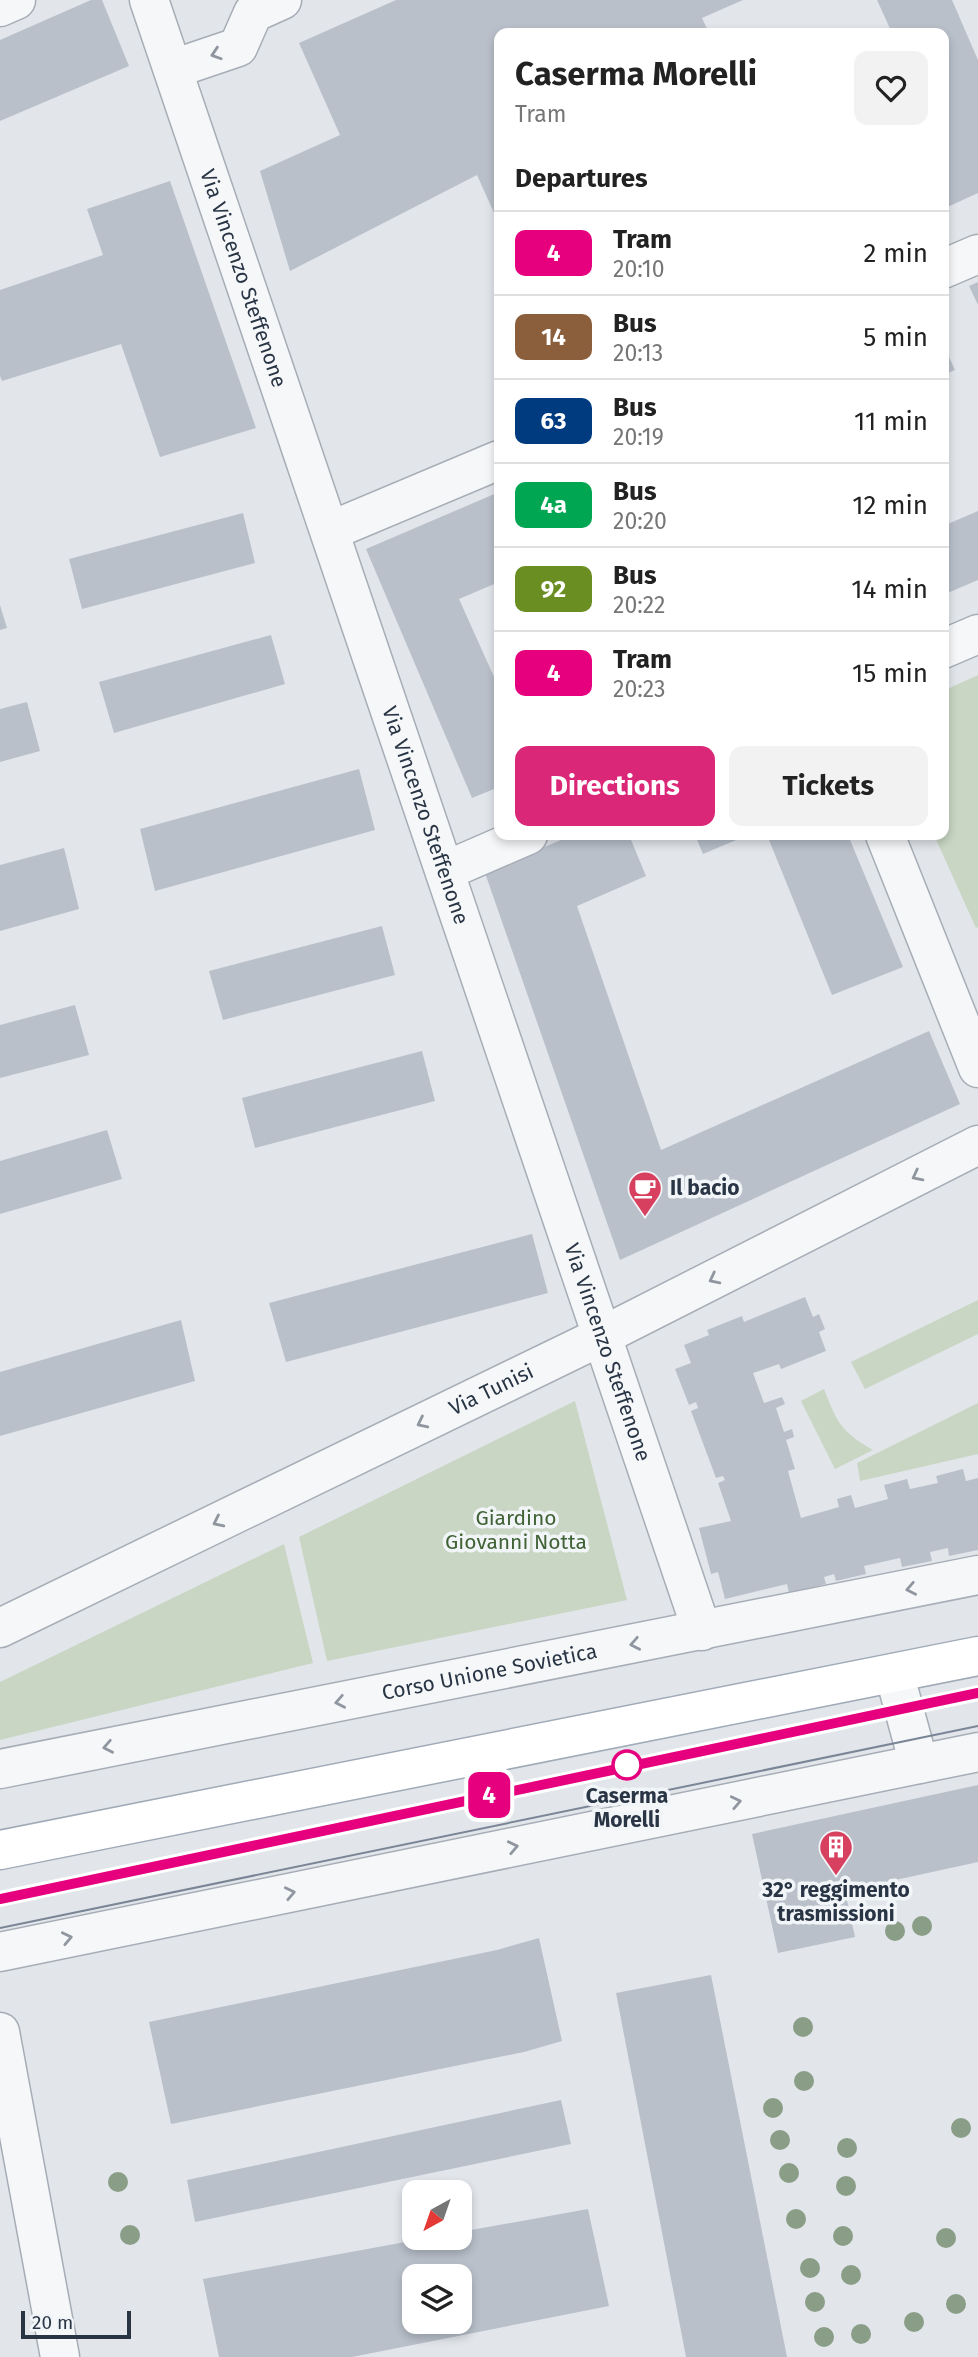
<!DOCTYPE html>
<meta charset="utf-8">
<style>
:root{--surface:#fff;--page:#f2f2f2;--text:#222;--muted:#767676;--line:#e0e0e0;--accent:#db2777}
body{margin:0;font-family:"Fira Sans",sans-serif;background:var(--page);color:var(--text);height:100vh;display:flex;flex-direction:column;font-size:26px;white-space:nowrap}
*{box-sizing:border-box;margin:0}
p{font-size:23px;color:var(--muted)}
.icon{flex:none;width:38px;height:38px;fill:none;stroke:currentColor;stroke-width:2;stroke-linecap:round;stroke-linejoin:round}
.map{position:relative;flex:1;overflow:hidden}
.side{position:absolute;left:494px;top:28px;width:455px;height:812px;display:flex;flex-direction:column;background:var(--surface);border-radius:14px;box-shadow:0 4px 10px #0003}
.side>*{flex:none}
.badge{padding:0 14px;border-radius:10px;font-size:24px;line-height:46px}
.needle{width:46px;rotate:220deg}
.controls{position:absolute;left:402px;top:2180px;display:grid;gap:14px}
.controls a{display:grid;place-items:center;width:70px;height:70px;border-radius:14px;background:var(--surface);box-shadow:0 4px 10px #0003;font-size:35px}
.scale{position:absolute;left:21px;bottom:18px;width:110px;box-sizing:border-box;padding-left:7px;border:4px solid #293545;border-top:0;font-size:19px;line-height:24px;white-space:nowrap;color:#293545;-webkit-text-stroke:5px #f2f5f8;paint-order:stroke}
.map>.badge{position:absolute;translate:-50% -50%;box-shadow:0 0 0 4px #fff}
h2{padding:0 21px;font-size:26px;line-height:63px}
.round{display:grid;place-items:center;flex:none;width:74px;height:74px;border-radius:14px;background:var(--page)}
.overview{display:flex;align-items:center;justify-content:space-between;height:119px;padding:0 21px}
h1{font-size:33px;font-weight:700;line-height:52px}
.cta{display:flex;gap:14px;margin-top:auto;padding:14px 21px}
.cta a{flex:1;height:80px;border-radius:14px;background:var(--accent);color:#fff;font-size:28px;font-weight:700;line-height:80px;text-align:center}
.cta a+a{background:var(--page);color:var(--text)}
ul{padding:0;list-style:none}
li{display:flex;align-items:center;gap:21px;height:84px;padding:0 21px;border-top:2px solid var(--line)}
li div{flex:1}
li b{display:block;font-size:26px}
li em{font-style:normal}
li .badge{min-width:77px;font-weight:700;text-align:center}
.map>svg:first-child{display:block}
</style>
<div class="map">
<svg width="978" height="2357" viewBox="0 0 978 2357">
<rect width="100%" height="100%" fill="#e2e6eb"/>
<path fill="#c9d6c3" d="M978,675V927L976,928L934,835H943V691Z
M978,1300V1334L865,1389L851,1362Z
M824,1389C837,1422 840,1431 873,1450L835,1469L801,1401Z
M575,1401L627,1600L327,1661L299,1537Z
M978,1403V1454L860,1481L857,1463Z
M284,1544L313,1663L0,1740V1682Z"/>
<path fill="#b9c0ca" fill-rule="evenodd" d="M91,0H102L129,66L0,121V40Z
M396,0H743L702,18L709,33H499V224L477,175L290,271L260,171L340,135L299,43Z
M877,0H952L978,60V193L943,209V33H892Z
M170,181L256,428L160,457L121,344L2,381L0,376V290L103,255L87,209Z
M978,282V305L969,286Z
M943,344L955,370L943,375Z
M499,492V582L459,599L499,688V787L472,798L366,549Z
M978,511V580L943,595V526Z
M243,513L255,563L82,609L69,559Z
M0,605L7,628L0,630Z
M271,635L285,684L114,733L99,682Z
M27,702L40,751L0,762V709Z
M359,769L375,830L155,891L140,829Z
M572,835H629L646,876L577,906L661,1150L929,1031L960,1104L620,1260L485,873Z
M695,835H748L703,854Z
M767,835H848L903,967L832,995Z
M64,848L79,909L0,931V865Z
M382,926L395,975L223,1020L209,971Z
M75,1005L89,1055L0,1078V1025Z
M422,1051L435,1101L255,1148L242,1098Z
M107,1130L122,1179L0,1214V1161Z
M532,1234L548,1293L286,1362L269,1303Z
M805,1297L813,1317L819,1314L825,1329L819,1332L826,1351L781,1369L779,1364L753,1373L764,1403L782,1397L785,1404L776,1408L784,1432L792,1429L794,1437L786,1440L795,1469L788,1471L801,1518L839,1507L837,1499L851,1495L855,1508L888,1499L884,1485L907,1479L910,1489L938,1483L936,1476L963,1469L966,1481L978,1478V1550L949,1556L948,1548L930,1552L932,1561L902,1567L900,1558L864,1566L866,1574L836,1581L834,1574L824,1577L826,1584L789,1593L787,1584L725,1599L718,1572L711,1574L699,1528L731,1521L718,1483L725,1480L723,1476L716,1478L691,1411L698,1408L696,1402L689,1405L675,1369L691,1363L684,1345L709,1335L707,1330L742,1316L744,1322Z
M181,1320L195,1381L0,1436V1372Z
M978,1785V1862L845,1891L855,1937L778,1953L752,1834Z
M539,1938L562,2041L524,2052L171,2124L149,2022L497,1950Z
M711,1975L787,2357H686L616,1993Z
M561,2100L571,2144L195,2222L187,2180Z
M588,2209L609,2306L352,2357H219L203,2279L427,2238H460V2232ZM415,2277H460V2322H415Z"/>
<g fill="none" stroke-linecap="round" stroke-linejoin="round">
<g stroke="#a7adb6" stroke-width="41">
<g id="minor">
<path id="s1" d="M149,0L702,1631"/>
<path d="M0,7L16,0"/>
<path d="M173,69L238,47L253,13L282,0"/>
<path d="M943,269L978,254"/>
<path d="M330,531L499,460"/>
<path d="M943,649L978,634"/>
<path d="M885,835L978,1068"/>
<path d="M445,871L528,835"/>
<path id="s2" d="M0,1628L602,1336L978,1145"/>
<path d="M894,1673L919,1764"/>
<path id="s3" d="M0,1769L978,1575"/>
<path d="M0,1952L978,1752"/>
<path d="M0,2032L60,2357"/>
</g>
</g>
<g stroke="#a1abb8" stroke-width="41">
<path id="major" d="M0,1850L978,1656"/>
</g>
<use href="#minor" stroke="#f5f7f9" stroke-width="38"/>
<use href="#major" stroke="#fff" stroke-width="38"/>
<path stroke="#7a8696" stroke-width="2" d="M0,1899L978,1693
M0,1928L978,1726"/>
</g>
<g fill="#899d87">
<circle cx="922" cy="1926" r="10"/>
<circle cx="895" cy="1931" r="10"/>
<circle cx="803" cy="2027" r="10"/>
<circle cx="804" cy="2081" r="10"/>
<circle cx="773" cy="2108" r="10"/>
<circle cx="961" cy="2128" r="10"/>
<circle cx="780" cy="2140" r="10"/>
<circle cx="847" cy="2148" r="10"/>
<circle cx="789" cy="2173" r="10"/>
<circle cx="118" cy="2182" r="10"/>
<circle cx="846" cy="2186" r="10"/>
<circle cx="796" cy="2219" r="10"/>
<circle cx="130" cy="2235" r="10"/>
<circle cx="843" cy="2236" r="10"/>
<circle cx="946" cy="2238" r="10"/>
<circle cx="810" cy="2268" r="10"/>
<circle cx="851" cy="2275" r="10"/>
<circle cx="815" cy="2302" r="10"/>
<circle cx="956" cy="2304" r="10"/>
<circle cx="914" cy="2322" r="10"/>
<circle cx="861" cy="2334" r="10"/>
<circle cx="824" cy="2337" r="10"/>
</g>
<defs><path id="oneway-chevron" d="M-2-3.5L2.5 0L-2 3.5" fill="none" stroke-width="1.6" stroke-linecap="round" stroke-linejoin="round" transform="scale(1.75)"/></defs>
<g stroke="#8f969f">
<use href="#oneway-chevron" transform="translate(216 54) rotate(162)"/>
<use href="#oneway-chevron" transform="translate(917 1176) rotate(153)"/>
<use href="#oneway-chevron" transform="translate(714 1279) rotate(153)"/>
<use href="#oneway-chevron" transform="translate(422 1423) rotate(154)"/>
<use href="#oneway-chevron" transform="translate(218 1522) rotate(154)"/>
<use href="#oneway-chevron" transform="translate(911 1589) rotate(169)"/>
<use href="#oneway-chevron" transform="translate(635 1644) rotate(169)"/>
<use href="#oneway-chevron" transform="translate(340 1702) rotate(169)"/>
<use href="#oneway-chevron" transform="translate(108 1747) rotate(169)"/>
<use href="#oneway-chevron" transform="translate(736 1802) rotate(-12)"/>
<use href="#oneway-chevron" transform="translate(513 1847) rotate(-12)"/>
<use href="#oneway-chevron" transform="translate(290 1893) rotate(-12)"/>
<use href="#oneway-chevron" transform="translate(67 1938) rotate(-12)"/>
</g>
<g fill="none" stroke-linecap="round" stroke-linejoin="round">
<g stroke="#fff" stroke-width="16">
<path id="line" d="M0,1899L978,1693"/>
</g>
<use href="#line" stroke="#e6007e" stroke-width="10"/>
</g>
<defs>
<g id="cafe-pin" transform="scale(1.75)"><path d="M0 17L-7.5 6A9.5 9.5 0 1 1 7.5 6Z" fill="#d8405f" stroke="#f2f5f8"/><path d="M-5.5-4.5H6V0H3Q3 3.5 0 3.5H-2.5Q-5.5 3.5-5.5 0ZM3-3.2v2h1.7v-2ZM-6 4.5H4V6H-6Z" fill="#fff"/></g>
<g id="building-pin" transform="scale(1.75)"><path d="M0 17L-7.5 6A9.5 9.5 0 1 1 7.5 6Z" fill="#d8405f" stroke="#f2f5f8"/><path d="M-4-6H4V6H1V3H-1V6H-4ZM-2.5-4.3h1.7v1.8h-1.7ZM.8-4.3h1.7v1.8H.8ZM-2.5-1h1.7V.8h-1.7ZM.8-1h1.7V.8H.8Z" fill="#fff"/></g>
</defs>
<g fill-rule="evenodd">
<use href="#cafe-pin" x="645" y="1188"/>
<use href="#building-pin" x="836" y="1847"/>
</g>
<circle fill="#fff" stroke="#e6007e" stroke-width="3.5" cx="627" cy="1765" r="14"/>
<g text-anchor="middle" stroke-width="7" stroke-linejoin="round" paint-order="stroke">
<g font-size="21" fill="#293545" stroke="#f2f5f8">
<text dy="7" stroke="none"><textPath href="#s1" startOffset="294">Via Vincenzo Steffenone</textPath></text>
<text dy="7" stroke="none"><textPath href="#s1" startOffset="861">Via Vincenzo Steffenone</textPath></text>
<text dy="7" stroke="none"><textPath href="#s1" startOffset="1428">Via Vincenzo Steffenone</textPath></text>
<text dy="7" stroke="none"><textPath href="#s2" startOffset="546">Via Tunisi</textPath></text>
<text dy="7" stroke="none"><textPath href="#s3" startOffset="499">Corso Unione Sovietica</textPath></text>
</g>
<g font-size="21" font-weight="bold" fill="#293545" stroke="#f2f5f8" text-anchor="start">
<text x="670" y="1195">Il bacio</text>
<text x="836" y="1897" text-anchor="middle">32° reggimento<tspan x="836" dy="24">trasmissioni</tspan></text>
</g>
<g font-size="21" fill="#406235" stroke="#f2f5f8">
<text x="516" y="1525">Giardino<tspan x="516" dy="24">Giovanni Notta</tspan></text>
</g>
<g font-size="21" font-weight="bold" fill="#293545" stroke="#f2f5f8">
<text x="627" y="1803">Caserma<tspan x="627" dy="24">Morelli</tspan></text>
</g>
</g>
</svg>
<div class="controls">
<a><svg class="needle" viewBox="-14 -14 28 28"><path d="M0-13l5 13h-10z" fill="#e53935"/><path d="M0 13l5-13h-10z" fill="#767676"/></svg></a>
<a><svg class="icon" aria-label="layers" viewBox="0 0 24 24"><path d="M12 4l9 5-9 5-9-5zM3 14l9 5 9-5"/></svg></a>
</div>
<div class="scale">20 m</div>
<b class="badge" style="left:489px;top:1795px;background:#e6007e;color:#fff">4</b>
<section class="side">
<div class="overview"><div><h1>Caserma Morelli</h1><p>Tram</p></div><a class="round"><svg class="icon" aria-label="heart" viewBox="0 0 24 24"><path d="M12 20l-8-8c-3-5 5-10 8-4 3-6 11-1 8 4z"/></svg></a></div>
<h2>Departures</h2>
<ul>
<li><span class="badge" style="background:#e6007e;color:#fff">4</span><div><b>Tram</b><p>20:10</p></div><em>2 min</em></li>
<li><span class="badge" style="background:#8b5e3c;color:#fff">14</span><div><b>Bus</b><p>20:13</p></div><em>5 min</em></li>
<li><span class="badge" style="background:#003b80;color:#fff">63</span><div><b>Bus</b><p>20:19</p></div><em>11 min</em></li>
<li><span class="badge" style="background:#00a651;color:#fff">4a</span><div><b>Bus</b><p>20:20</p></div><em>12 min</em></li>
<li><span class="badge" style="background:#6b8e23;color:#fff">92</span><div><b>Bus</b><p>20:22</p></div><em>14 min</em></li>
<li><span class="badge" style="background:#e6007e;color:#fff">4</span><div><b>Tram</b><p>20:23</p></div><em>15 min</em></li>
</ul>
<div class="cta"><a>Directions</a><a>Tickets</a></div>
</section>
</div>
